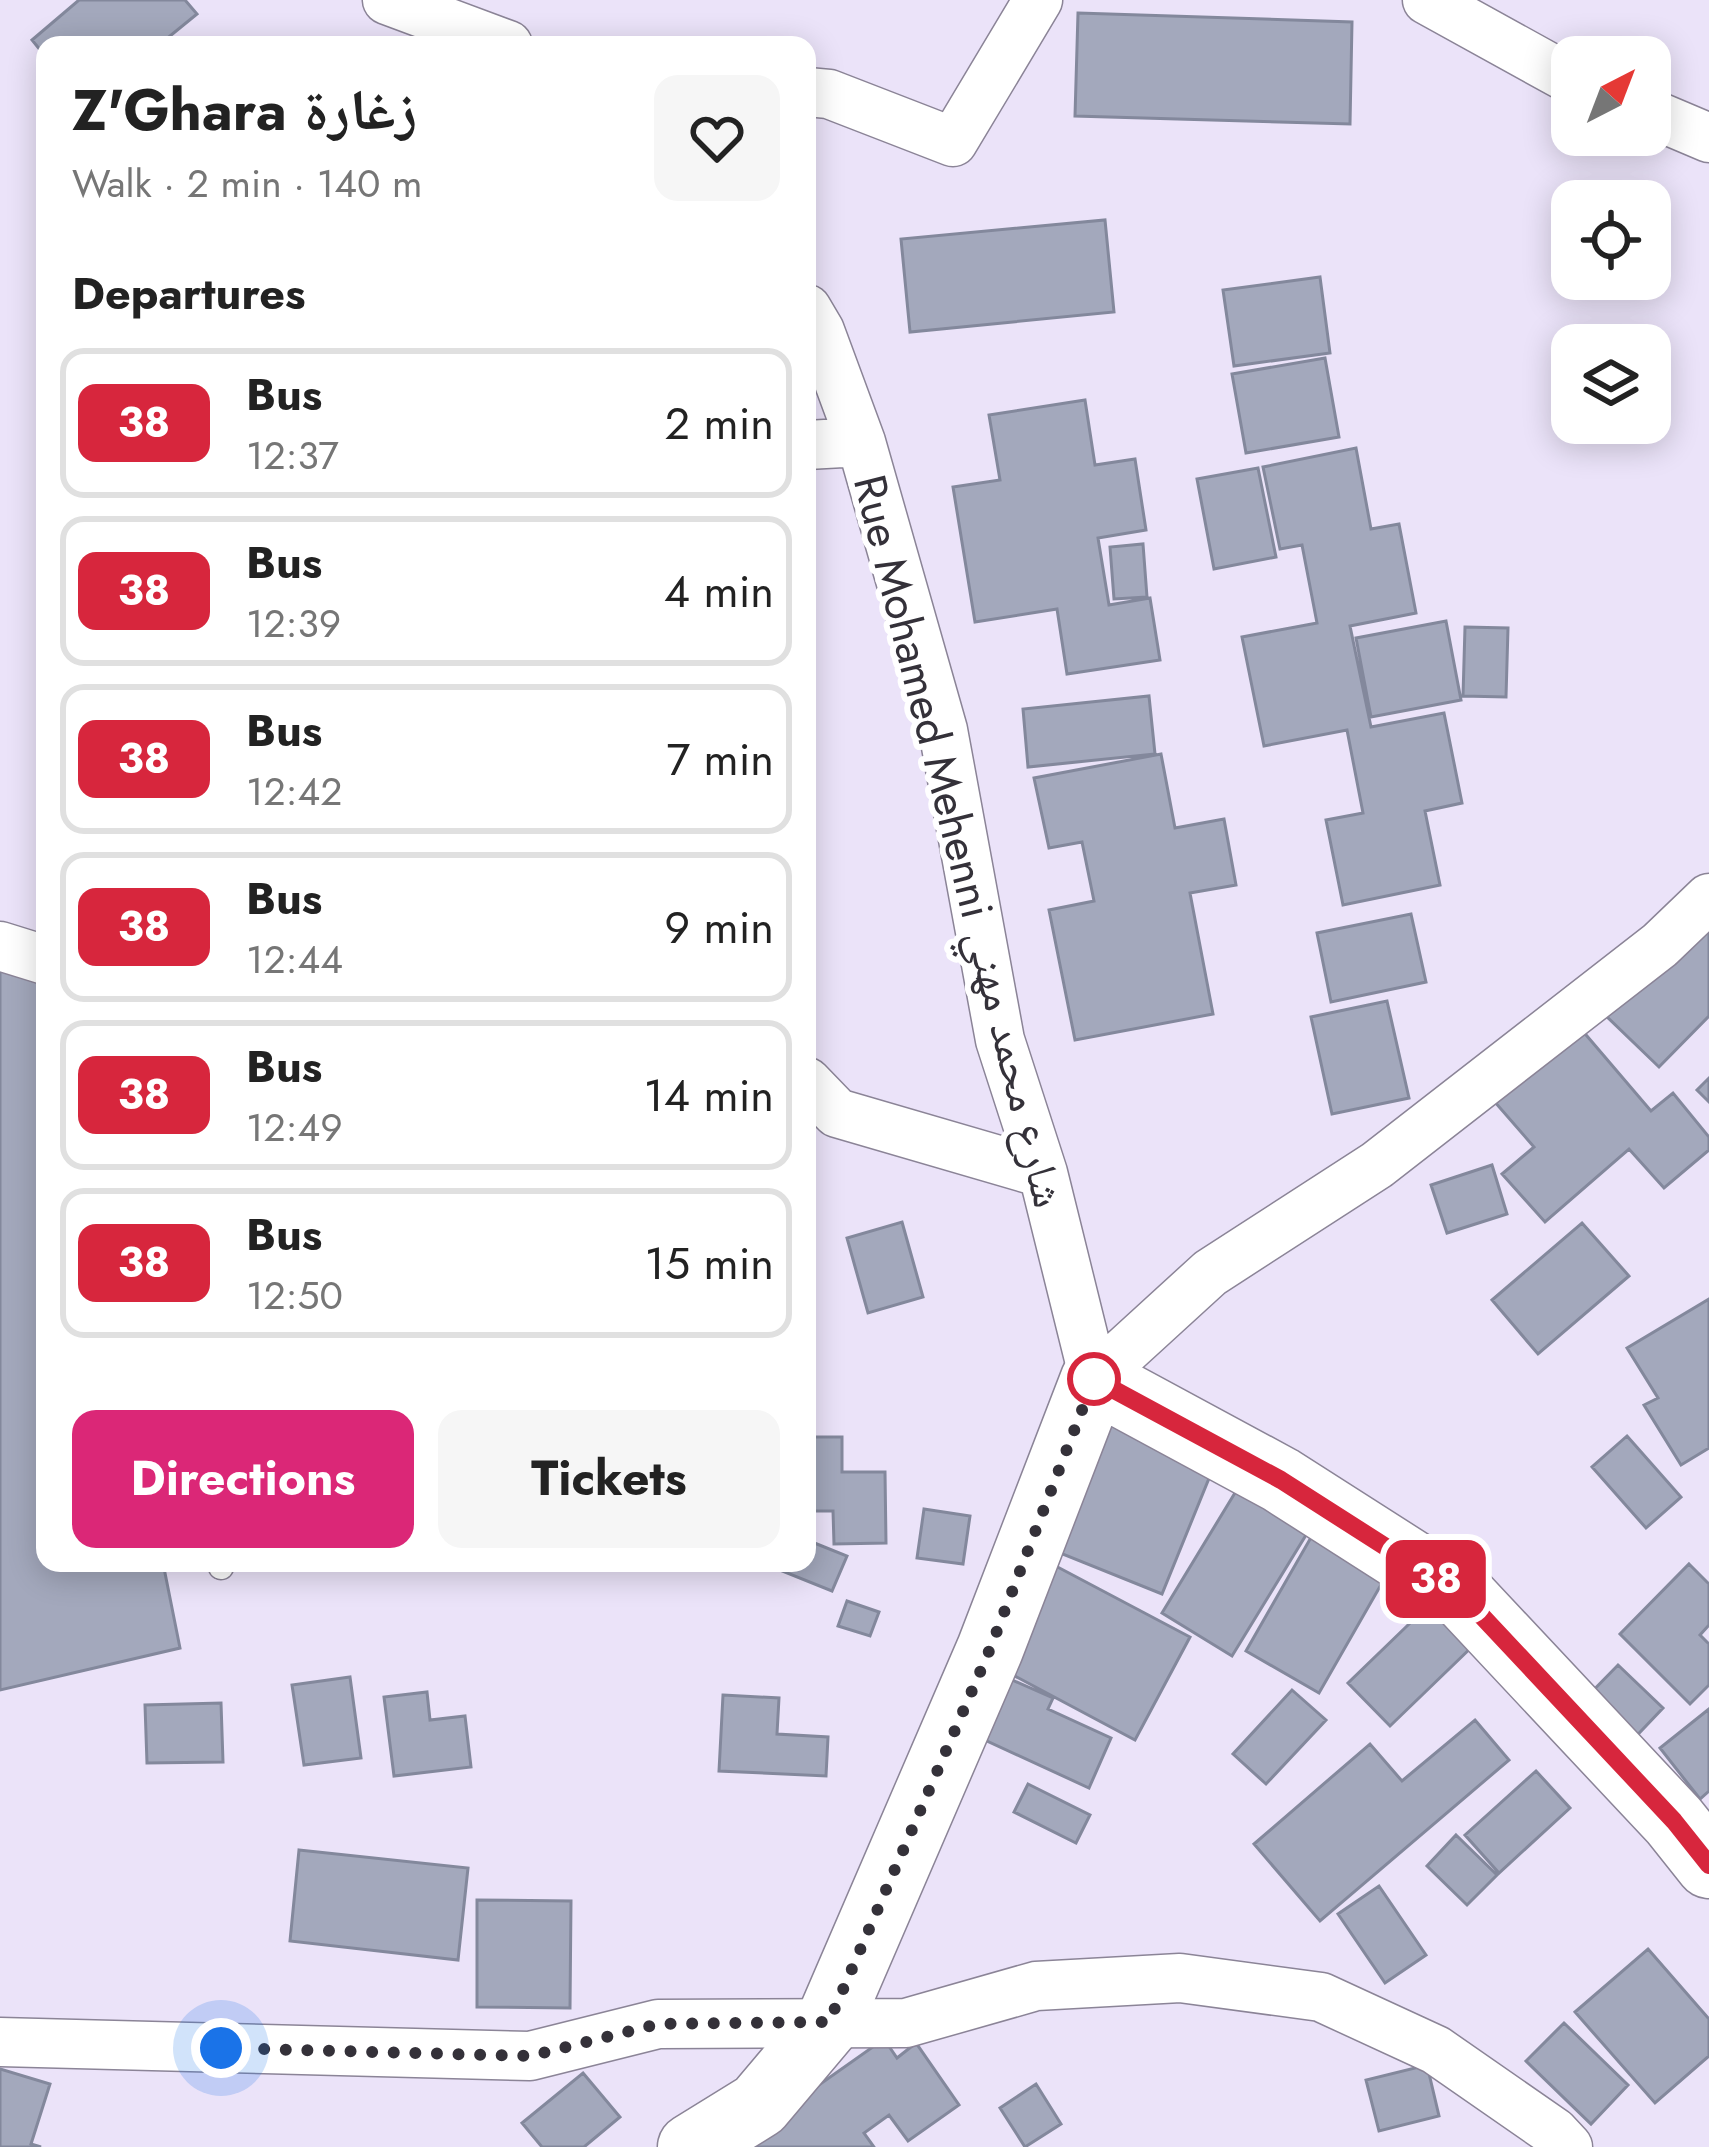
<!DOCTYPE html>
<meta charset="utf-8">
<style>
:root{--surface:#fff;--page:#f6f6f6;--text:#222;--muted:#767676;--line:#e0e0e0;--accent:#db2777}
body{margin:0;font-family:Jost,"Noto Naskh Arabic",sans-serif;background:var(--page);color:var(--text);height:100vh;display:flex;flex-direction:column;font-size:45px;white-space:nowrap}
*{box-sizing:border-box;margin:0}
p{font-size:39px;color:var(--muted)}
.icon{flex:none;width:66px;height:66px;fill:none;stroke:currentColor;stroke-width:2;stroke-linecap:round;stroke-linejoin:round}
.map{position:relative;flex:1;overflow:hidden}
.details{position:absolute;left:36px;top:36px;width:780px;height:1536px;display:flex;flex-direction:column;background:var(--surface);border-radius:24px;box-shadow:0 6px 30px #0003}
.details>*{flex:none}
.badge{padding:0 24px;border-radius:18px;font-size:42px;line-height:78px}
.needle{width:78px;rotate:42deg}
.controls{position:absolute;left:1551px;top:36px;display:grid;gap:24px}
.controls a{display:grid;place-items:center;width:120px;height:120px;border-radius:24px;background:var(--surface);box-shadow:0 6px 30px #0003;font-size:60px}
.you{position:absolute;width:60px;height:60px;margin:-30px;border:9px solid #fff;border-radius:50%;background:#1a73e8;box-shadow:0 0 0 18px #1a73e833}
.map>.badge{position:absolute;translate:-50% -50%;box-shadow:0 0 0 6px #fff}
h2{padding:0 36px;font-size:45px;line-height:108px}
.round{display:grid;place-items:center;flex:none;width:126px;height:126px;border-radius:24px;background:var(--page)}
.headline{display:flex;align-items:center;justify-content:space-between;height:204px;padding:0 36px}
h1{font-size:57px;font-weight:700;line-height:90px}
.button{display:flex;gap:24px;margin-top:auto;padding:24px 36px}
.button a{flex:1;height:138px;border-radius:24px;background:var(--accent);color:#fff;font-size:48px;font-weight:700;line-height:138px;text-align:center}
.button a+a{background:var(--page);color:var(--text)}
ul{padding:0;list-style:none}
li{display:flex;align-items:center;gap:36px;height:150px;margin:0 24px 18px;padding:0 12px;border:6px solid var(--line);border-radius:24px}
li div{flex:1}
li b{display:block;font-size:45px}
li em{font-style:normal}
li .badge{min-width:132px;font-weight:700;text-align:center}
.map>svg:first-child{display:block}
</style>
<div class="map">
<svg width="1709" height="2147" viewBox="0 0 1709 2147">
<rect width="100%" height="100%" fill="#ebe3f9"/>
<path fill="#a3a8bc" stroke="#83889c" stroke-width="3" d="M79,0H185L197,14L159,45H45V56L32,40Z
M1078,13L1352,22L1350,124L1075,116Z
M1105,220L1114,312L910,332L901,239Z
M1320,277L1330,353L1234,366L1223,290Z
M1325,358L1339,437L1246,453L1232,374Z
M1085,400L1095,465L1135,459L1146,530L1098,538L1109,605L1150,598L1160,660L1067,674L1057,609L975,622L953,487L1000,480L989,415Z
M1356,448L1371,529L1399,524L1416,613L1350,626L1371,727L1444,713L1462,803L1425,811L1440,885L1343,905L1326,820L1363,813L1347,730L1264,746L1242,637L1317,623L1302,545L1280,549L1263,467Z
M1258,468L1276,557L1214,569L1197,479Z
M1143,544L1147,597L1114,599L1110,547Z
M1446,621L1461,700L1371,717L1356,638Z
M1465,627L1508,628L1506,697L1463,696Z
M1149,696L1155,754L1028,767L1023,709Z
M1161,754L1175,828L1224,819L1236,885L1190,893L1213,1014L1075,1040L1049,910L1094,901L1082,842L1049,848L1034,778Z
M1709,906V1016L1659,1067L1604,1014Z
M1411,914L1426,982L1331,1002L1317,933Z
M0,963L45,981V1563H163L180,1648L0,1690Z
M1387,1001L1409,1098L1332,1114L1311,1017Z
M1581,1029L1651,1111L1673,1093L1709,1137V1150L1664,1188L1629,1149L1545,1222L1502,1174L1534,1147L1480,1085Z
M1709,1078V1102L1697,1090Z
M1492,1165L1507,1214L1447,1233L1431,1185Z
M902,1222L923,1297L868,1313L847,1238Z
M1582,1223L1629,1276L1538,1354L1492,1300Z
M1709,1299V1448L1681,1465L1644,1405L1658,1398L1627,1348Z
M1101,1421L1214,1466L1162,1594L1050,1549Z
M1627,1436L1681,1497L1646,1528L1592,1467Z
M807,1437H842V1472H885L886,1543L834,1544L833,1511H807Z
M1244,1478L1314,1522L1232,1656L1162,1613Z
M924,1509L970,1516L963,1564L917,1558Z
M1317,1527L1390,1569L1319,1693L1246,1651Z
M807,1540L847,1556L832,1591L782,1571L785,1563H807Z
M1050,1563L1190,1637L1135,1740L996,1666Z
M1689,1564L1709,1584V1625L1700,1635L1709,1644V1685L1690,1704L1620,1634Z
M1437,1597L1479,1640L1390,1726L1348,1683Z
M847,1601L879,1612L870,1636L838,1626Z
M1618,1665L1663,1708L1622,1751L1577,1707Z
M1001,1675L1053,1698L1048,1709L1111,1738L1089,1788L974,1735Z
M350,1677L361,1758L304,1765L292,1685Z
M1292,1690L1326,1720L1266,1784L1233,1754Z
M427,1692L430,1720L465,1716L471,1767L394,1776L384,1697Z
M723,1695L779,1698L777,1734L828,1737L826,1776L719,1771Z
M221,1703L223,1762L147,1763L145,1705Z
M1709,1709V1791L1700,1799L1660,1748Z
M1475,1720L1509,1760L1320,1921L1254,1844L1370,1744L1402,1781Z
M1536,1771L1570,1808L1499,1873L1465,1835Z
M1028,1784L1090,1815L1076,1843L1014,1812Z
M1456,1835L1497,1875L1467,1905L1427,1866Z
M299,1850L468,1868L458,1960L290,1941Z
M1379,1886L1426,1955L1385,1983L1338,1914Z
M477,1900L571,1901L570,2008L477,2007Z
M1648,1949L1709,2019V2056L1655,2103L1575,2012Z
M1564,2023L1628,2085L1591,2124L1526,2061Z
M884,2039L897,2058L916,2043L959,2105L908,2141L889,2115L864,2133L874,2147H731Z
M1427,2065L1439,2116L1379,2131L1366,2080Z
M0,2069L50,2084L31,2144L41,2147H0Z
M583,2073L620,2117L584,2147H542L522,2123Z
M1036,2084L1061,2124L1025,2147L1000,2108Z"/>
<g fill="none" stroke-linecap="round" stroke-linejoin="round">
<g stroke="#8b8497" stroke-width="27">
<path id="lane" d="M220,1563L221,1567"/>
</g>
<g stroke="#8b8497" stroke-width="51">
<path id="street" d="M387,0L508,45
M1427,0L1572,80
M807,92L829,94L953,142L1038,0
M1650,113L1709,138
M807,309L820,331L861,442L943,730L1000,1040L1043,1173L1094,1379L1210,1273L1377,1165L1660,945L1709,898
M807,445L861,442
M0,946L45,960
M807,1082L837,1113L1043,1173
M0,2042L530,2056L658,2024L906,2023L1036,1986L1180,1978L1321,1997L1436,2050L1554,2132L1568,2147"/>
</g>
<g stroke="#8b8497" stroke-width="69">
<path id="secondary" d="M691,2147L759,2105L829,2022L990,1649L1094,1379L1281,1480L1464,1597L1674,1821L1709,1865"/>
</g>
<use href="#lane" stroke="#fff" stroke-width="24"/>
<use href="#street" stroke="#fff" stroke-width="48"/>
<use href="#secondary" stroke="#fff" stroke-width="66"/>
</g>
<g fill="none" stroke-linecap="round" stroke-linejoin="round">
<g stroke="#fff" stroke-width="27">
<path id="line" d="M1094,1379L1281,1480L1464,1597L1674,1821L1709,1865"/>
</g>
<use href="#line" stroke="#d7263d" stroke-width="18"/>
<path stroke="#343139" stroke-width="12" stroke-dasharray="0 21.6" d="M221,2048L530,2056L658,2024L829,2022L990,1649L1094,1379"/>
</g>
<circle fill="#fff" stroke="#d7263d" stroke-width="6" cx="1094" cy="1379" r="24"/>
<g text-anchor="middle" stroke-width="12" stroke-linejoin="round" paint-order="stroke">
<g font-size="45" fill="#343139" stroke="#fff">
<text transform="translate(960 841) rotate(76)" y="16">Rue Mohamed Mehenni شارع محمد مهني</text>
</g>
</g>
</svg>
<div class="controls">
<a><svg class="needle" viewBox="-14 -14 28 28"><path d="M0-13l5 13h-10z" fill="#e53935"/><path d="M0 13l5-13h-10z" fill="#767676"/></svg></a>
<a><svg class="icon" aria-label="locate" viewBox="0 0 24 24"><circle cx="12" cy="12" r="6"/><path d="M12 2v4M12 18v4M2 12h4M18 12h4"/></svg></a>
<a><svg class="icon" aria-label="layers" viewBox="0 0 24 24"><path d="M12 4l9 5-9 5-9-5zM3 14l9 5 9-5"/></svg></a>
</div>
<div class="you" style="left:221px;top:2048px"></div>
<b class="badge" style="left:1436px;top:1579px;background:#d7263d;color:#fff">38</b>
<section class="details">
<div class="headline"><div><h1>Z'Ghara زغارة</h1><p>Walk · 2 min · 140 m</p></div><a class="round"><svg class="icon" aria-label="heart" viewBox="0 0 24 24"><path d="M12 20l-8-8c-3-5 5-10 8-4 3-6 11-1 8 4z"/></svg></a></div>
<h2>Departures</h2>
<ul>
<li><span class="badge" style="background:#d7263d;color:#fff">38</span><div><b>Bus</b><p>12:37</p></div><em>2 min</em></li>
<li><span class="badge" style="background:#d7263d;color:#fff">38</span><div><b>Bus</b><p>12:39</p></div><em>4 min</em></li>
<li><span class="badge" style="background:#d7263d;color:#fff">38</span><div><b>Bus</b><p>12:42</p></div><em>7 min</em></li>
<li><span class="badge" style="background:#d7263d;color:#fff">38</span><div><b>Bus</b><p>12:44</p></div><em>9 min</em></li>
<li><span class="badge" style="background:#d7263d;color:#fff">38</span><div><b>Bus</b><p>12:49</p></div><em>14 min</em></li>
<li><span class="badge" style="background:#d7263d;color:#fff">38</span><div><b>Bus</b><p>12:50</p></div><em>15 min</em></li>
</ul>
<div class="button"><a>Directions</a><a>Tickets</a></div>
</section>
</div>
